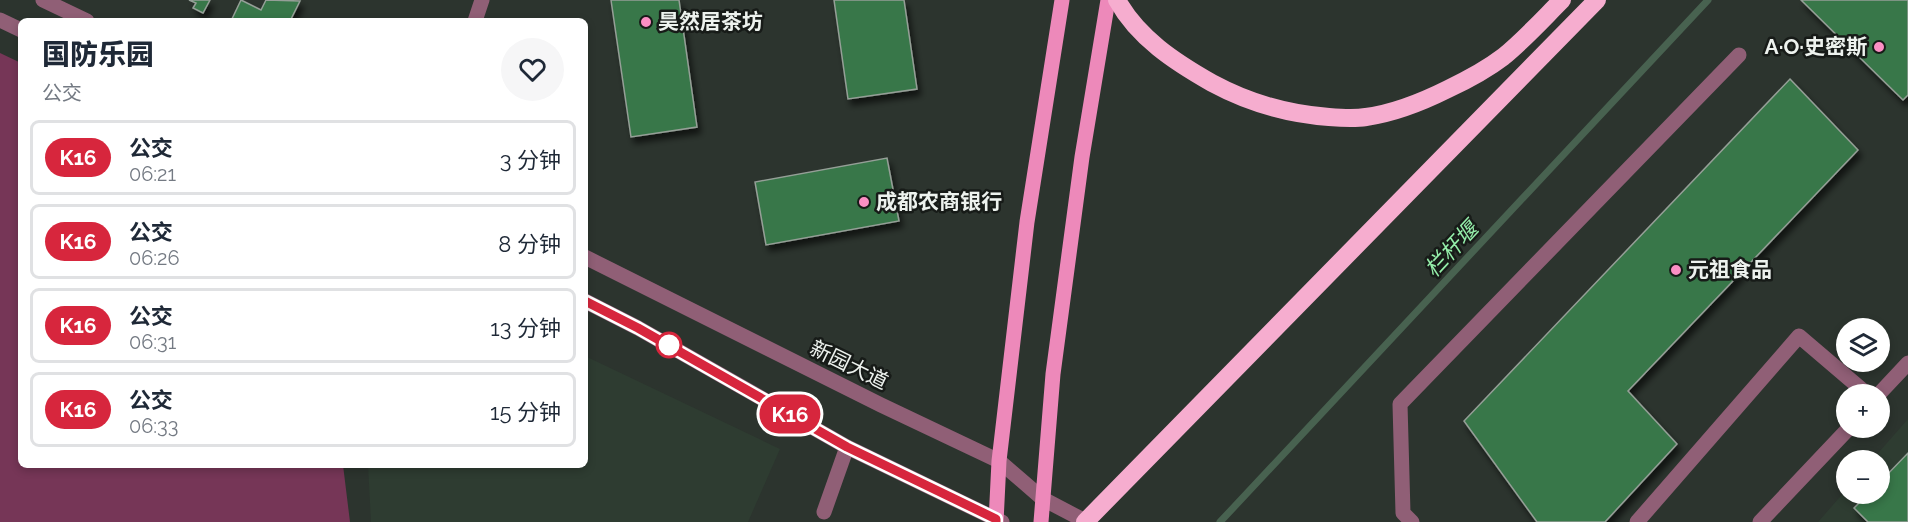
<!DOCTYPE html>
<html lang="zh">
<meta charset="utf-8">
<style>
:root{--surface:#fff;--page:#f6f6f7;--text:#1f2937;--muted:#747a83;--line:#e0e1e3}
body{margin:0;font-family:Raleway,"Noto Sans SC",sans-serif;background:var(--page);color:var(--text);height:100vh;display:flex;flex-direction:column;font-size:22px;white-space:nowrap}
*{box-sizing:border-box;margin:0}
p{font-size:20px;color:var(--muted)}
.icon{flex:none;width:33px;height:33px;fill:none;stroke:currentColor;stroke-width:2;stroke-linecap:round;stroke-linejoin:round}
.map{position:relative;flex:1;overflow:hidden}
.panel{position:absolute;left:18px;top:18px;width:570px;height:450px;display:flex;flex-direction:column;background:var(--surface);border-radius:9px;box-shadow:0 3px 9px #0003}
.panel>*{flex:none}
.badge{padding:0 12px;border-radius:20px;font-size:21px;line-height:39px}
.controls{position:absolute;left:1836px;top:318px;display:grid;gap:12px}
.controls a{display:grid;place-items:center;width:54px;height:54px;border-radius:50%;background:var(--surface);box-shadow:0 3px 9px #0003;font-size:30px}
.map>.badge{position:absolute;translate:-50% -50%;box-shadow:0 0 0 3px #fff}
.round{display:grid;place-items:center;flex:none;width:63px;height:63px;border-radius:32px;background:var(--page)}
.head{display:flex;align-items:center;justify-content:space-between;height:102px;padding:0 24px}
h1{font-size:28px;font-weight:800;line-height:45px}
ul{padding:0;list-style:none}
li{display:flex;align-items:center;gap:18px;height:75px;margin:0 12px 9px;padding:0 12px;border:3px solid var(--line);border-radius:9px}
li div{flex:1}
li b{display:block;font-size:22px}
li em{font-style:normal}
li .badge{min-width:66px;font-weight:700;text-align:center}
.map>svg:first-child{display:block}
</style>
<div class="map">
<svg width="1908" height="522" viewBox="0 0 1908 522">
<defs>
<filter id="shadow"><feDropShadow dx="3.5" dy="6" stdDeviation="3" flood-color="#0009"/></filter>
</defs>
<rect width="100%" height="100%" fill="#2c342e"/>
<path fill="#2e3c31" d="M585,356L780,449L748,522H371L368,465H585Z
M1908,419V522H1818L1846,490V494H1880V460H1872Z"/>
<path fill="#763657" d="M0,53L21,63V465H343L350,522H0Z"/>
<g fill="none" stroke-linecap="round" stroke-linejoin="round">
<path stroke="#486250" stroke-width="7" d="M1220,522L1708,0"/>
</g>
<path fill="#377749" stroke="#959f97" stroke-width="1.5" filter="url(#shadow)" d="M189,0H210L203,13L193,8L196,3Z
M241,0L261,10L266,0L300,1L290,21H231Z
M611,0H679L697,127L631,137Z
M834,0H904L917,89L848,99Z
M1801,0H1908V95L1903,100Z
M1790,79L1858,150L1628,391L1677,444L1605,522H1537L1464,421Z
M887,158L899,221L766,245L755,182Z
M1908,453V522H1868L1854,508L1868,494H1880V482Z"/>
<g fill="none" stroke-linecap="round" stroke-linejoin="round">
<path stroke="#905f76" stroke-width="15" d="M43,0L87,21
M0,20L21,30
M475,21L482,0
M585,257L881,405L999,461L1043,499L1087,522
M585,301L638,328L847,447L1002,522
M1879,394L1908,363
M824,512L847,447
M1412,522L1403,513L1400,404L1739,55
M1637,522L1799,336L1867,394
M1760,522L1849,428"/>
<path stroke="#ed89ba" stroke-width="15" d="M996,522L999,461L1027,222L1062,0
M1041,522L1053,374L1082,157L1108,0"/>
<path stroke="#f6adcf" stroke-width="18" d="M1117,0C1138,38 1175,62 1212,83C1249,103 1287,114 1329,117C1341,118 1354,119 1366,117C1395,113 1422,102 1448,89C1467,80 1486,70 1503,57C1524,40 1543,19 1562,0
M1085,522L1597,0"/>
</g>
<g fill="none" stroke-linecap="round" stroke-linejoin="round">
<g stroke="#fff" stroke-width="14">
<path id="line" d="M585,301L638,328L847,447L996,519V522"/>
</g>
<use href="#line" stroke="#d7263d" stroke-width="9"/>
</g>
<g fill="#fb8fc4" stroke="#171b18" stroke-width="2">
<circle cx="646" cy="22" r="6"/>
<circle cx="1879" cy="47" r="6"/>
<circle cx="864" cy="202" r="6"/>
<circle cx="1676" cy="270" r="6"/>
</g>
<circle fill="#fff" stroke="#d7263d" stroke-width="3" cx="669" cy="345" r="12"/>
<g text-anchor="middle" stroke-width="5" stroke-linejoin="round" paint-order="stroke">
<g font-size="21" font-weight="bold" fill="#edf2ee" stroke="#171b18" text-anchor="start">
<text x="658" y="29">昊然居茶坊</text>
<text x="1867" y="54" text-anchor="end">A·O·史密斯</text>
<text x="876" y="209">成都农商银行</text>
<text x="1688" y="277">元祖食品</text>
</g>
<g font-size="21" fill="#edf2ee" stroke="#171b18">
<text transform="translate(849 365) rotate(26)" y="7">新园大道</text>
</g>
<g font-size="22" font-style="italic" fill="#95efaa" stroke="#171b18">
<text transform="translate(1451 249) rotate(-47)" y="8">栏杆堰</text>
</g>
</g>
</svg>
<div class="controls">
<a><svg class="icon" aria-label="layers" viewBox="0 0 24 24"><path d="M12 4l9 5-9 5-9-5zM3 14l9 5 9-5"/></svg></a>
<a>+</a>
<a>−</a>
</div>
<b class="badge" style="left:790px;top:414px;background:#d7263d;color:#fff">K16</b>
<section class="panel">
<div class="head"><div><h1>国防乐园</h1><p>公交</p></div><a class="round"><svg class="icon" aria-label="heart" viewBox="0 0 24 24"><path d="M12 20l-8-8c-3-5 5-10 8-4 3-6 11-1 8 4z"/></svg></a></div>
<ul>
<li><span class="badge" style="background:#d7263d;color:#fff">K16</span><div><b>公交</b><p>06:21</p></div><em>3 分钟</em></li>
<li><span class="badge" style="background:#d7263d;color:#fff">K16</span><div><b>公交</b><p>06:26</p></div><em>8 分钟</em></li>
<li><span class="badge" style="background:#d7263d;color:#fff">K16</span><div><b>公交</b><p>06:31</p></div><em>13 分钟</em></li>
<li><span class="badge" style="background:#d7263d;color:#fff">K16</span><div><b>公交</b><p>06:33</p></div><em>15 分钟</em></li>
</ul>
</section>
</div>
